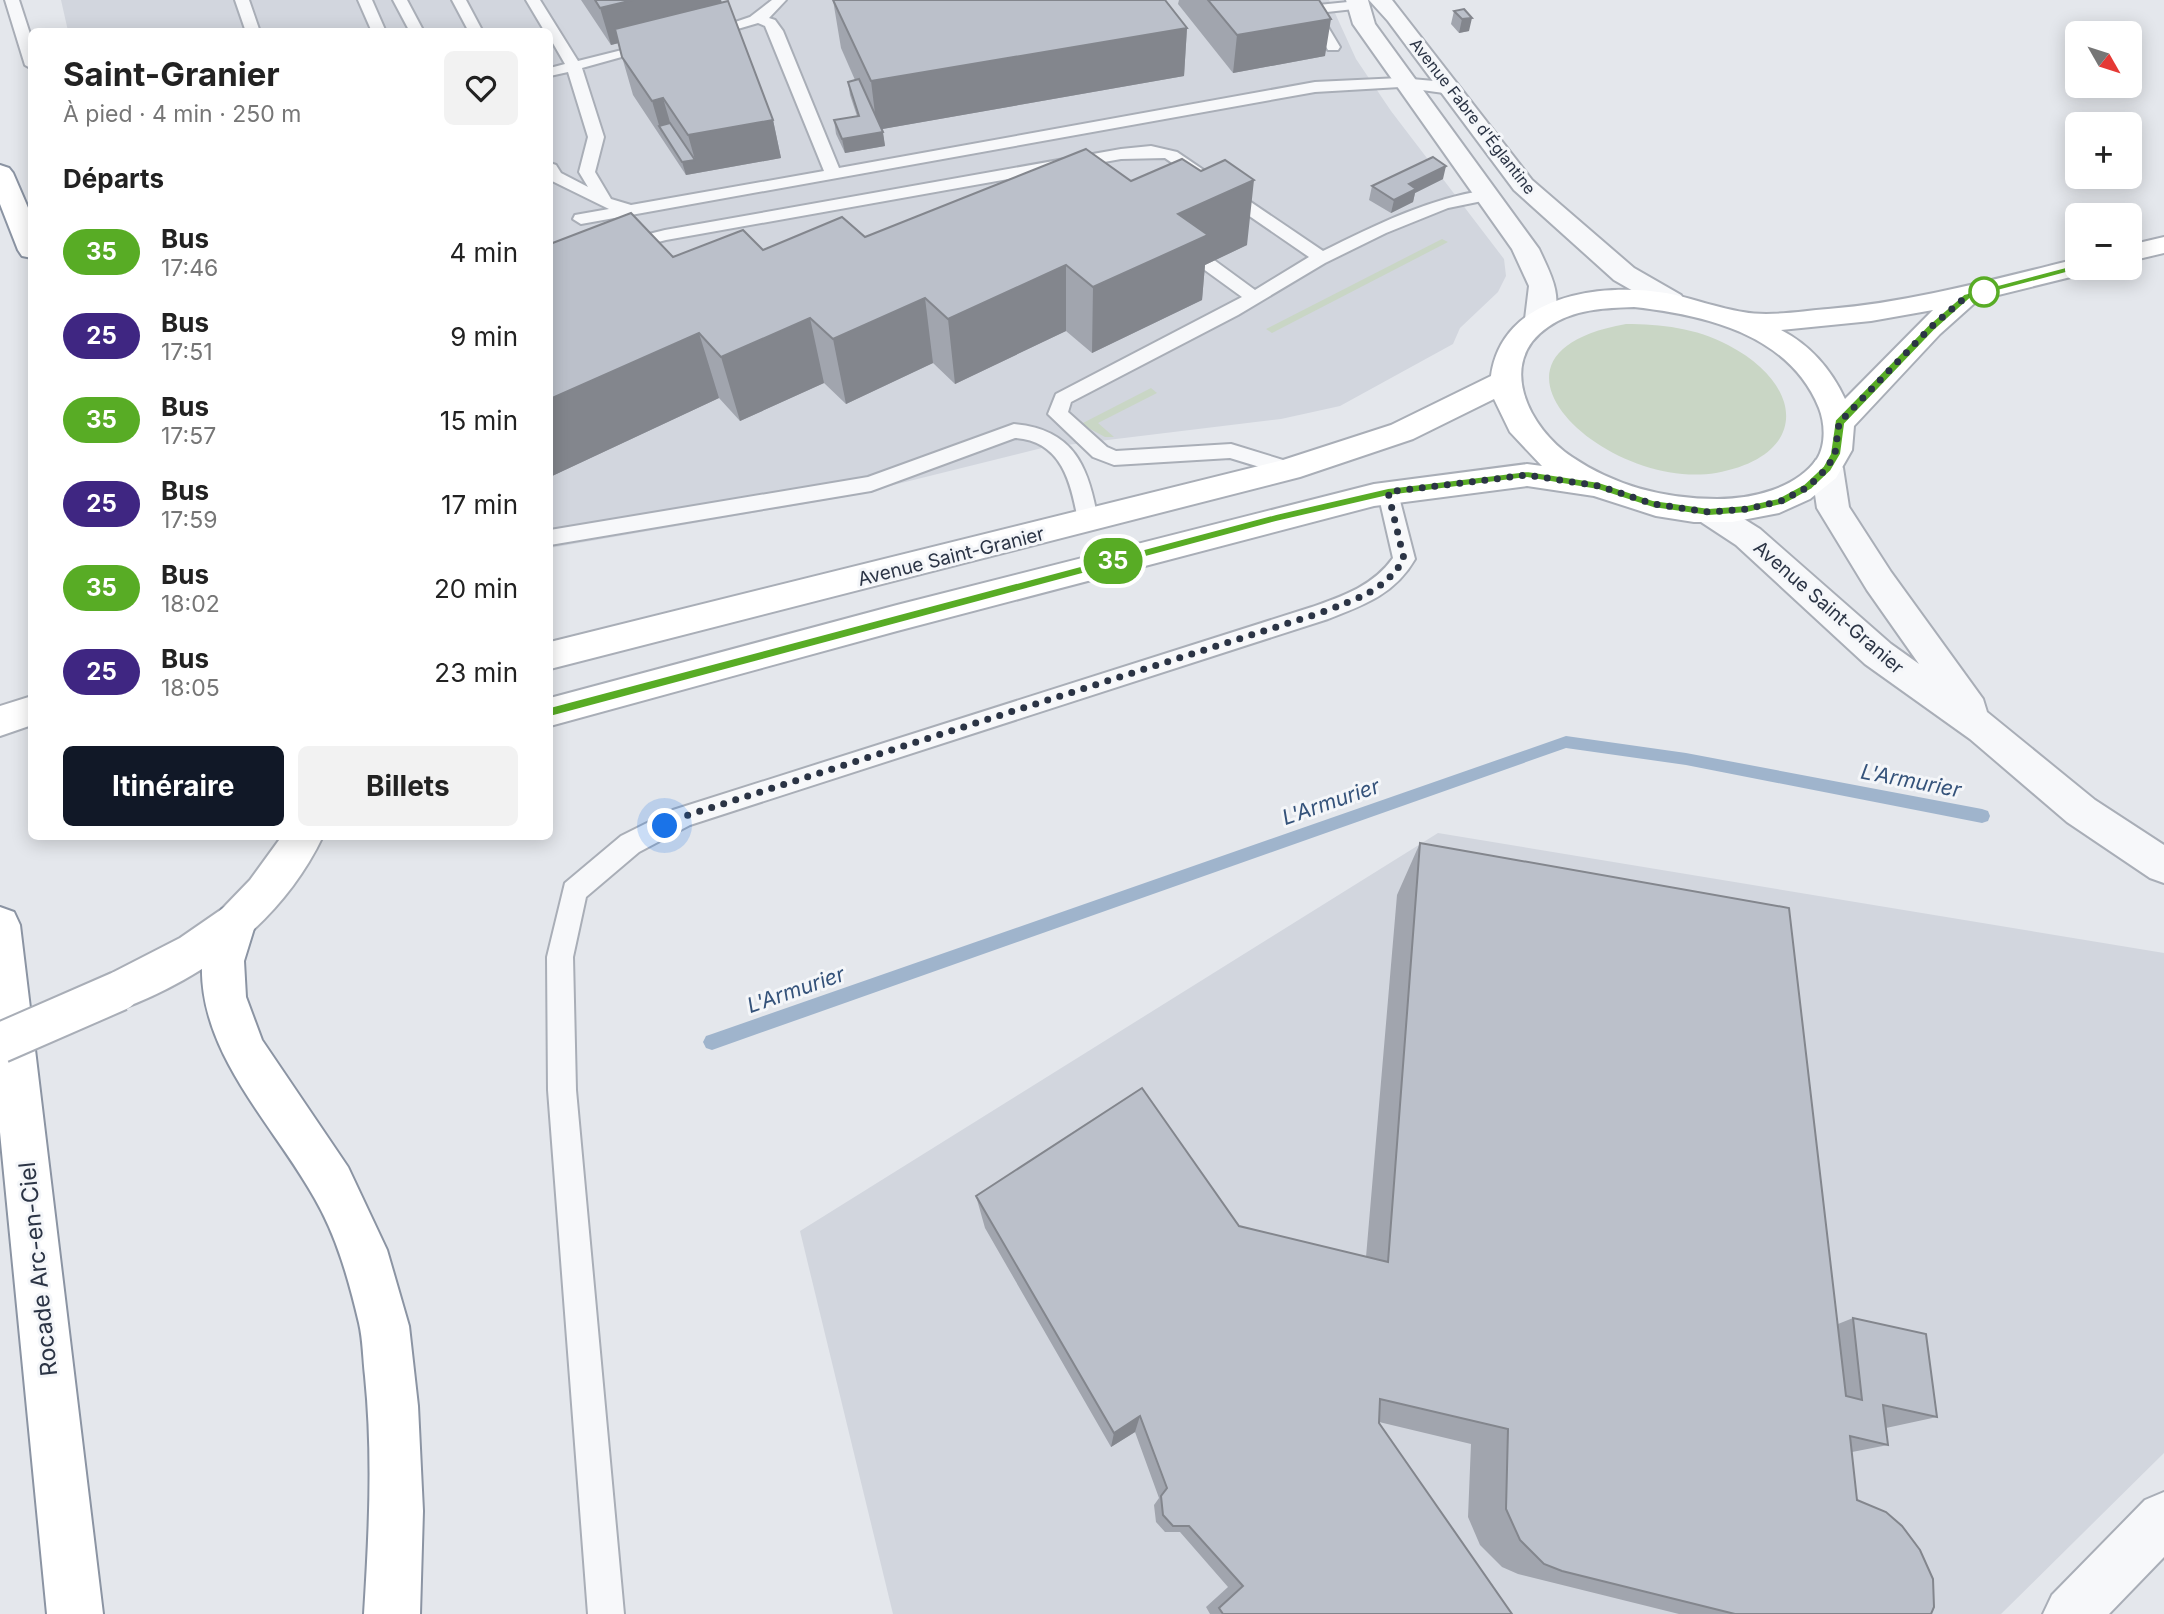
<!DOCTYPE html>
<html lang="fr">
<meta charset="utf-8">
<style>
:root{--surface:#fff;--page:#f2f2f2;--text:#222;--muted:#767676;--accent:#111827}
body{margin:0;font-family:Inter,sans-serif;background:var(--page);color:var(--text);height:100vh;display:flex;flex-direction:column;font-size:26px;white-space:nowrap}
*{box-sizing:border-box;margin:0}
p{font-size:23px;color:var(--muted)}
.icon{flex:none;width:38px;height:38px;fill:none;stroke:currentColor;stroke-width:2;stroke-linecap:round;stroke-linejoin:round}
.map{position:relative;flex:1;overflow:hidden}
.panel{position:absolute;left:28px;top:28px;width:525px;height:812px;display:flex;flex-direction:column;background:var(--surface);border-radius:10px;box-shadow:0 4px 18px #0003}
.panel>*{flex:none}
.badge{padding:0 14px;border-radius:23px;font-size:24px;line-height:46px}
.needle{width:46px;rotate:129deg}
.tools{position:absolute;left:2065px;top:21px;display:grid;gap:14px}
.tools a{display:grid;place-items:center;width:77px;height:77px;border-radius:10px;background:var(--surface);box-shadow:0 4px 18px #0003;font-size:35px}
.you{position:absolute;width:35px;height:35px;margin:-18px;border:5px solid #fff;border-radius:50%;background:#1a73e8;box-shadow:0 0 0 10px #1a73e833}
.map>.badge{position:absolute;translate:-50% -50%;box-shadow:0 0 0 4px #fff}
h2{padding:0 35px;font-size:26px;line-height:63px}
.round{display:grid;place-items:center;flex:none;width:74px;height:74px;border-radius:10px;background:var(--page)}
.overview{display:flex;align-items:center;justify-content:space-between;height:119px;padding:0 35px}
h1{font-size:33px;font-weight:700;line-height:52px}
.button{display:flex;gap:14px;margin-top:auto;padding:14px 35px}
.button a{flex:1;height:80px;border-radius:10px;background:var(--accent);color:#fff;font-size:28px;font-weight:700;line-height:80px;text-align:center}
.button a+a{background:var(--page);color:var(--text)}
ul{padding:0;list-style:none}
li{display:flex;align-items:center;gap:21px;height:84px;padding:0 35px}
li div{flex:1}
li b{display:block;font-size:26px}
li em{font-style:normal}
li .badge{min-width:77px;font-weight:700;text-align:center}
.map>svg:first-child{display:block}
</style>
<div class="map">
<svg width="2164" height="1614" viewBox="0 0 2164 1614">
<rect width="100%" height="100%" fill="#e4e7ec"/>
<path fill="#d2d6de" d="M61,0H1329L1356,59L1391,111L1504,259L1506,276L1498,292L1460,328L1453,344L1340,406L1281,419L1042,448L845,497L550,548V32L68,31Z
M1438,833L2164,953V1453L2001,1614H893L800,1231Z"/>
<path fill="#c9d6c5" d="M1442,239L1448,242L1272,333L1266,329Z
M1626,324C1661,324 1696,328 1728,345C1805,385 1810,456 1716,473C1607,491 1455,354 1626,324Z
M1151,388L1157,393L1098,423L1114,437H1105L1081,424Z"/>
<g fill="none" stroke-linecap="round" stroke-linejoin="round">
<path fill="#9fb4cc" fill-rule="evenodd" d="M1566,736L1686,753L1982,809L1988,811L1990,816L1988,821L1982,823L1686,765L1566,748L712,1050L706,1048L703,1042L706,1036L712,1034Z"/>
<g stroke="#a9aeb7" stroke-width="4">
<path id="lane" d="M5,0H19L32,40V69L25,65Z
M235,0H249L260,32H246Z
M358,0H372L386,32H372Z
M393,0H407L424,32H410Z
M452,0H466L483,32H469Z
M526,0H540L578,61L654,42L661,46L582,68L604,137L595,172L611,199L631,205L824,171L765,26L758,23L707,38L700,34L750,17L772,0H786L769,18L775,20L783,31L839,168L1315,82L1400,78L1434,81L1459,89L1451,94L1400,87L1315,92L581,224L573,219L575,215L609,209L550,180V163L556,165L561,173L588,187L579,172L588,137L568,72L550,76V68L565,64L550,38V32H545Z
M1358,1L1363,2V8L1327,12L1322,17L1340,47L1338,50H1328L1308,16L1318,5Z
M1151,146L1177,152L1323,251C1376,225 1427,199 1486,190L1494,195L1492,199L1448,208L1386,233L1325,263L1238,315L1071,402L1068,412L1107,447L1116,451L1231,444L1296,464L1299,469L1296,474L1289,476L1230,458L1114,465L1093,457L1048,414L1056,394L1242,297L1202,268L1199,264L1202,260H1214L1255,290L1309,257L1165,158L1121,159L666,240L623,251L614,246L617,242L665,230L1121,149Z
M1014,424C1074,429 1089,467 1098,521L1095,526H1081L1078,521C1071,481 1061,441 1015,438L871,491L550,545V530L868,477Z
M1388,486L1398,493L1415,559C1395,594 1364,605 1328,619L690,825L639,852L586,897L573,957L576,1090L624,1614H588L548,1090L547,957L565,883L621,836L673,810L1312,607C1343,596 1373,586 1393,558L1378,493Z"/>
</g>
<g stroke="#a9aeb7" stroke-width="4">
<path id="street" d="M1346,0H1368L1375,24L1539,249C1550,273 1566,300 1549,325L1539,328L1529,325L1525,319L1529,286L1512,249L1353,24Z
M1369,0H1392L1532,180L1634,268L1681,295L1685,301L1681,307L1671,310L1661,307L1614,280L1514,190L1388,21Z
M1827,457L1838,460L1843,468L1849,507L1891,572L1983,699L1987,712L2095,800L2164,845V883L2150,878L2067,822L1970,739L1865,664L1736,545L1698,520L1693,512L1698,504L1709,501L1720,504L1760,529L1891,644L1919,664L1867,590L1817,508L1811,468L1816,460Z
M2164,1492V1557L2109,1614H2043L2052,1595L2145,1500Z"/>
</g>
<g stroke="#a9aeb7" stroke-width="4">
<path id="secondary" d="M2164,237V253L2130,261V245Z
M2077,259V268H2090L2087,273L1978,300L1940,334L1854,426L1852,450L1836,478L1810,499L1779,513L1732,522H1694L1656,516L1594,496L1527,486L1374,506L897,631L550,726V698L897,605L1374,484L1527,464L1542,466L1510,432L1494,399L1413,439L1300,477L550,669V642L1283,460L1391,425L1491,376C1502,296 1599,282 1666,293C1692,298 1717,308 1743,312C1769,317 1801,311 1828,309C1912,302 1995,279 2077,259ZM1634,307C1705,315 1789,334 1819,408C1825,423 1826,445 1817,459C1796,489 1751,499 1717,499C1665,499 1615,486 1572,457C1530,429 1495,363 1548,327C1574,309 1604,308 1634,307ZM1933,310L1845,399C1831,369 1810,345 1781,330L1871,321Z
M32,696V725L0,736V706Z
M282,836H323C282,922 206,977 119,1010L104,1005L98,991L104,977L180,938L222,909L250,880Z"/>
</g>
<g stroke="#8b94a3" stroke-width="4">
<path id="highway" d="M0,165L9,168L13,173L32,217V258L22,256L18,250L0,204Z
M236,904L250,909L256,922L244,961L246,997L262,1040L348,1167L387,1250L409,1326L418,1406L423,1511L420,1614H364C369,1534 373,1455 365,1376C363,1359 363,1340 359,1323C349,1281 337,1237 315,1199C274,1125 199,1054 202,964C203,947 214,925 222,909Z
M0,907L14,912L20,925L103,1614H47L0,1132Z"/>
</g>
<use href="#lane" fill="#f7f8fa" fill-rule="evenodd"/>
<use href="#street" fill="#f7f8fa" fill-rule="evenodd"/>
<use href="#secondary" fill="#fff" fill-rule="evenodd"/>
<use href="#highway" fill="#fff" fill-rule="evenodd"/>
<g stroke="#a9aeb7" stroke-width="43" stroke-linecap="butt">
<path id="secondary-bridge" d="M0,1043L119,991"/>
</g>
<use href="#secondary-bridge" stroke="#fff" stroke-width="39"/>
</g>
<path fill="#a1a5ae" d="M581,0H721L773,120L781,158L686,175L633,95L618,43L611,45Z
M833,0L1187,28L1184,76L882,129L885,146L845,153L836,134L834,120L857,116L850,95L848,82L855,80L841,48Z
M1179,0H1319L1325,56L1233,73L1178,4Z
M1464,9L1469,31L1459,33L1451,24L1454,11Z
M1443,179L1415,193L1413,202L1391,213L1369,200L1372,186Z
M1131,181L1247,245L1205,265L1202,300L1092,353L1066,331L955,384L933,363L846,404L824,383L740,421L719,398L550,477V244L673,257L763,250L865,237Z
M1420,843L1838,1324L1853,1318L1937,1417L1886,1428L1888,1445L1852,1452L1857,1500L1931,1614H1679L1518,1574L1502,1567L1480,1545L1468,1517L1471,1444L1379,1422V1423L1512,1614H1210L1206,1607L1228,1587L1180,1532H1165L1156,1522L1154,1505L1159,1498L1135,1432L1111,1447L985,1228L976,1196L1239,1226L1366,1257L1397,895Z"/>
<path fill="#83868d" d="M633,0H721L725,17L611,45L600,8Z
M1472,18L1469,31L1459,33L1462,19Z
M1331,19L1325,56L1233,73L1237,35Z
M1187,28L1184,76L877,130L871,81Z
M663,98L674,136L659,126L663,139L652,101Z
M773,120L781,158L686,175L682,162L695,160L688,135Z
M883,132L885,146L845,153L842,139Z
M1446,166L1443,179L1415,193L1413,202L1391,213L1394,200L1409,184Z
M1254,180L1247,245L1205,265L1202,300L1092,353L1093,287L1178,214Z
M1066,265V331L955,384L948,319Z
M925,298L933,363L846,404L833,339Z
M810,318L824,383L740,421L721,357Z
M699,333L719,398L550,477V399Z
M1140,1416L1135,1432L1111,1447L1114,1433Z"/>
<path fill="#bbc0ca" stroke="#83868d" stroke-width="2" d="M595,0H633L600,8Z
M833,0H1165L1187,28L871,81Z
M1208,0H1319L1331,19L1237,35Z
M728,1L773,120L688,135L663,98L652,101L622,57L615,29Z
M1464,9L1472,18L1462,19L1454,11Z
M859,79L883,132L842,139L834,120L859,116L848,82Z
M670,123L695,160L682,162L659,126Z
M1086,149L1131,181L1182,159L1201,171L1225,160L1254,180L1178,214L1208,235L1093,287L1066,265L948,319L925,298L833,339L810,318L721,357L699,333L550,399V244L631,213L673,257L743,230L763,250L842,217L865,237Z
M1433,157L1446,166L1409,184L1416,189L1394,200L1372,186Z
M1420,843L1789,908L1846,1396L1862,1400L1853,1318L1926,1334L1937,1417L1883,1405L1888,1445L1850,1436L1857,1500L1886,1512L1902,1526L1920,1550L1933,1579L1934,1607L1931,1614H1735L1562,1571L1544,1564L1520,1540L1506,1509L1508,1429L1380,1399L1379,1423L1512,1614H1223L1219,1608L1243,1586L1189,1526H1173L1163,1515L1161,1496L1167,1488L1140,1416L1114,1433L976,1196L1142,1088L1239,1226L1388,1262Z"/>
<path fill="#58ac25" stroke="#fff" stroke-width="2" d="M2077,264L2081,269L1971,298L1934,331L1845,424L1841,454L1831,471L1812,489L1785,504L1747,513L1709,516L1653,508L1598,490L1527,478L1388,496L1276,522L550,717L543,712L550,707L1276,514L1388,488L1527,471L1599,482L1653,500L1709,508L1747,505L1778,498L1804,484L1823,466L1830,454L1835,420L1927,326L1964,294Z"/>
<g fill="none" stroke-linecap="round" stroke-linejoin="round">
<path stroke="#2b3445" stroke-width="7" stroke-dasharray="0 12.6" d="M665,826L682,817L1320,613C1355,599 1383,593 1404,559L1388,492L1527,475L1599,486L1653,504L1709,512L1747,509L1781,501L1808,487L1827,468L1835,454L1839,423L1930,328L1967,296L1986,291L1984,292"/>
</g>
<circle fill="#fff" stroke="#58ac25" stroke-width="3.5" cx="1984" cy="292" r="14"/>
<g text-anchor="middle" stroke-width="6" stroke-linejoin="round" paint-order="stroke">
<g font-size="16" fill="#2b3445" stroke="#f4f6f9">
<text transform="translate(1473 116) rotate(52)" y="6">Avenue Fabre d'Églantine</text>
</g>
<g font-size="19" fill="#2b3445" stroke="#f4f6f9">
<text transform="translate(951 556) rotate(-14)" y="7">Avenue Saint-Granier</text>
<text transform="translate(1829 607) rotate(41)" y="7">Avenue Saint-Granier</text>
</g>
<g font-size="21" font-style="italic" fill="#34527a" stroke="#f4f6f9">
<text transform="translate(1911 781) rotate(11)" y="7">L'Armurier</text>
<text transform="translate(1331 802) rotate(-19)" y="7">L'Armurier</text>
<text transform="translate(796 990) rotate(-19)" y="7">L'Armurier</text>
</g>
<g font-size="23" fill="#2b3445" stroke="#f4f6f9">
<text transform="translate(38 1269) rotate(-96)" y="8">Rocade Arc-en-Ciel</text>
</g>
</g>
</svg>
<div class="tools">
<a><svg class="needle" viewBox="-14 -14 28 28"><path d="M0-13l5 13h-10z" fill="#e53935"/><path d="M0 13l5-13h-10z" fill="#767676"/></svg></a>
<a>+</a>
<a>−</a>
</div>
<div class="you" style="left:665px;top:826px"></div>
<b class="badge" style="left:1113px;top:561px;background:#58ac25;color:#fff">35</b>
<section class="panel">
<div class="overview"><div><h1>Saint-Granier</h1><p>À pied · 4 min · 250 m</p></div><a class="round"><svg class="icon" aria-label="heart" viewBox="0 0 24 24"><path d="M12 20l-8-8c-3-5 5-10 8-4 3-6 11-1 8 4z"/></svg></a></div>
<h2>Départs</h2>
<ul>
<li><span class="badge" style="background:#58ac25;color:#fff">35</span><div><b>Bus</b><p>17:46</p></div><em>4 min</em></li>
<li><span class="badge" style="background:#3f2682;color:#fff">25</span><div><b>Bus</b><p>17:51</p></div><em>9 min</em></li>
<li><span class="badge" style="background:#58ac25;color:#fff">35</span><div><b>Bus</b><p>17:57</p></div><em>15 min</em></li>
<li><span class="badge" style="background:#3f2682;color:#fff">25</span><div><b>Bus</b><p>17:59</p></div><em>17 min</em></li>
<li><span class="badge" style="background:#58ac25;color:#fff">35</span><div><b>Bus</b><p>18:02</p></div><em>20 min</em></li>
<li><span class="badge" style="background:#3f2682;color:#fff">25</span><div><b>Bus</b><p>18:05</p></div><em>23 min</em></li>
</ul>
<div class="button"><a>Itinéraire</a><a>Billets</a></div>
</section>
</div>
